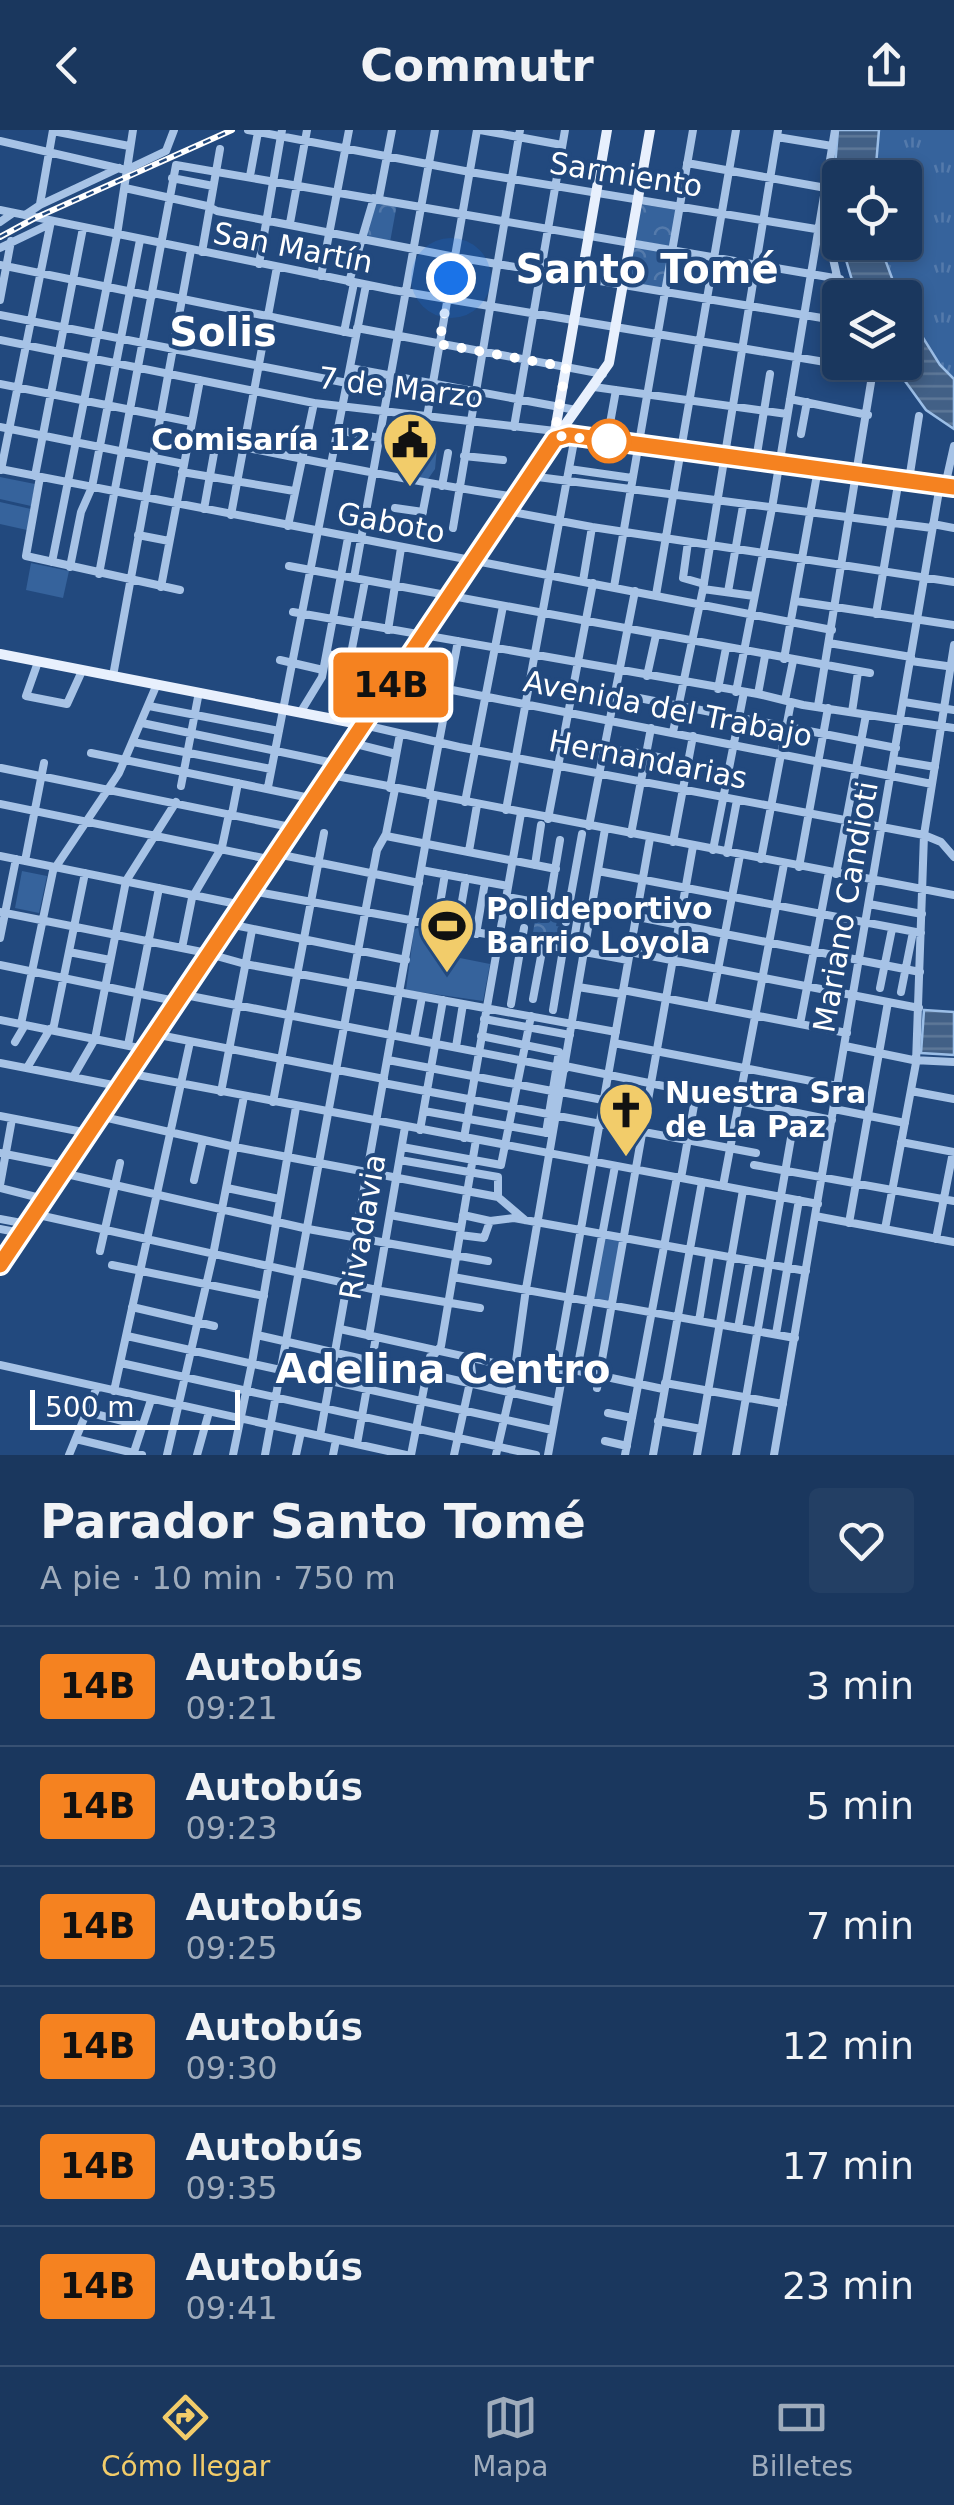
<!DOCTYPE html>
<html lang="es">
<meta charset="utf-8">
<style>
:root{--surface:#1a375e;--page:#233f64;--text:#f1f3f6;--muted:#9facbc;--line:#385173;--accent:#f2cc6a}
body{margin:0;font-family:"DejaVu Sans",sans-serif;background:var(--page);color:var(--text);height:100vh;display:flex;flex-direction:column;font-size:38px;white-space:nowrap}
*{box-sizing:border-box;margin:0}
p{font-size:32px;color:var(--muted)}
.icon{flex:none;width:55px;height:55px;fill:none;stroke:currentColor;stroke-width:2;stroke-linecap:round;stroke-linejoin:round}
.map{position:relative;height:1325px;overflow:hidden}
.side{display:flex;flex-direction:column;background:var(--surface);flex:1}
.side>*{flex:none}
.badge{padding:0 20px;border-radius:8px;font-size:35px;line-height:65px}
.fabs{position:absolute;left:822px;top:30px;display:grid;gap:20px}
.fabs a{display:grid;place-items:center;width:100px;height:100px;border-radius:10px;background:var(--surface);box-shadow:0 5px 15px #0003,0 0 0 2px var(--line);font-size:50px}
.scale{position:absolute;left:30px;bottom:25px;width:210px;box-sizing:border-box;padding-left:10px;border:5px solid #fff;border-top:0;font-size:28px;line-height:35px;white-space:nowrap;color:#fff;-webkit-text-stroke:8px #22497e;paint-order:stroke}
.you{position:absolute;width:50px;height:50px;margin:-25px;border:8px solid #fff;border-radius:50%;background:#1a73e8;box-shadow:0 0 0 15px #1a73e833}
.map>.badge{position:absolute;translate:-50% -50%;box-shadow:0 0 0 5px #fff}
.round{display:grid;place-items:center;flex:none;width:105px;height:105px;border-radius:10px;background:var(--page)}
.overview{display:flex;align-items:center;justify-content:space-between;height:170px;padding:0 40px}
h1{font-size:48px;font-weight:800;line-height:75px}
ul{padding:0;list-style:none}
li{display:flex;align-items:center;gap:30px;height:120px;padding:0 40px;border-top:2px solid var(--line)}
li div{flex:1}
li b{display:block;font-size:38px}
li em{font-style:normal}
li .badge{min-width:110px;font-weight:700;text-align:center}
header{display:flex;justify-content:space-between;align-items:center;height:130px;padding:0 40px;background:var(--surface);font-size:45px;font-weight:800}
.tab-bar{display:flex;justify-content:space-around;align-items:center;height:140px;border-top:2px solid var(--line);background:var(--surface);font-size:28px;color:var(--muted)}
.tab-bar a{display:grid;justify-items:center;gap:5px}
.tab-bar .on{color:var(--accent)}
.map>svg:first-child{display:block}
</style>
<header><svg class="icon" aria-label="back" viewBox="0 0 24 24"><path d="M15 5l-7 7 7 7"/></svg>Commutr<svg class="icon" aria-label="share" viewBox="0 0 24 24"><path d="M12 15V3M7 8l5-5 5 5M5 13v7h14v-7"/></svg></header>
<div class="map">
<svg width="954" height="1325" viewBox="0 0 954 1325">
<defs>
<pattern id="grass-tufts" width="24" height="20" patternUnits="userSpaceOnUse" patternTransform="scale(2.5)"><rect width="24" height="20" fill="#36639c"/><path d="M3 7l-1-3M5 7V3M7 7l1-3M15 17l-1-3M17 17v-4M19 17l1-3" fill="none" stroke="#547aab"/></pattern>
<pattern id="forest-crowns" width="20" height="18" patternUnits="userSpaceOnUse" patternTransform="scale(2.5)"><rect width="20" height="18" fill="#36639c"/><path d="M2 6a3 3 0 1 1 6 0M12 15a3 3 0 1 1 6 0" fill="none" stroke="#547aab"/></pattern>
<pattern id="water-rules" width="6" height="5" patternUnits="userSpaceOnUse" patternTransform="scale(2.5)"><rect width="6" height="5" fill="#426086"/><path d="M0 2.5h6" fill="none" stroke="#5e7898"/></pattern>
</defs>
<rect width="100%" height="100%" fill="#22497e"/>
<path fill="url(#grass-tufts)" d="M879,0H954V249C935,230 905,195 905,168L897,165L880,116L879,113L905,112V48H875Z"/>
<path fill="url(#forest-crowns)" d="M376,70L397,74L390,112L364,107Z
M639,74L676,80L670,116L634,110Z
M633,116L669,122L663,158L627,152Z
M422,303L438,306L435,339L428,349L405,345Z
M527,774L559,780L556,796L567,798L564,815L532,808L535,791L525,789Z"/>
<path fill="#36639c" d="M0,347L35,354L31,376L0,369Z
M0,372L31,379L27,400L0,394Z
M31,433L69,441L63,468L26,460Z
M22,741L47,746L39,783L15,778Z
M417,798L454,804L450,826L490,834L483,871L406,860L414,800Z
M602,1108L622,1111L611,1173L591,1169Z"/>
<path fill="url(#water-rules)" stroke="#9bbee7" stroke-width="2.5" d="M838,0H879L875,47L840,48V108L833,60Z
M841,113H879L899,167H857Z
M905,179L940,235L954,249V299L926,280L892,233L905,232Z
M924,880L954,882V925L921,923Z"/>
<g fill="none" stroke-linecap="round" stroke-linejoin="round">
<path stroke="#a7c3e6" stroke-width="8" d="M248,0L470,42L828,101
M480,0L562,15
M53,1L129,16
M777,7L832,16
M0,11L126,40
M687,33L826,58
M126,40L166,21L174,0
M250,46L258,2
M172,48L213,56
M125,58L207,76L217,81L455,127L840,191
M379,68L392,0
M40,74L53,0
M0,80L393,160L873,240L818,576
M25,85L40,75L119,38
M0,92L13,83
M290,93L307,0
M826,98L842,168
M0,118L50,94
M202,122L220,19
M259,134L282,0
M0,135L152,166
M321,146L349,0
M349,152L374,68
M153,163L356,204
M0,170L11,111
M0,185L347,253
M357,198L603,244
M344,202L354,153
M0,210L314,273L555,301
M350,238L576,280
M0,254L192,292
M594,257L787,284
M790,269L868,285
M427,287L477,0
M0,297L184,334
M514,297L565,0
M338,300L379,308
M801,304L807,272
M189,306C298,328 407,351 516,367
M607,310L616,260
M464,326L503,330
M756,330L770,244
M0,339L832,500
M569,339L632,348
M1,340L51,91
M182,342L294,361
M35,346L83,98
M530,346L932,398
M40,347L26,426L180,460
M909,350L919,286
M442,356L448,323
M945,356L954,316
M395,378L423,382
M204,379L216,312
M507,381L592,397L954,452
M231,385L277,137
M421,391L428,355
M933,394L954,398
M288,396L314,273
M453,398L520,0
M138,405L169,411
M688,412L683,448L704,454
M52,432L117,105L133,0
M289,436L870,543
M70,437L81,382L92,357L140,110
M99,444L176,35L840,149
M354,448L435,0
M365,451L344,560L368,565
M583,451L592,397
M161,457L200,250
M614,457L693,0
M703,459L754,466
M728,462L743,376
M656,465L736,0
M796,471L954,495
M293,482L758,564L803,575L954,598
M876,484L899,349
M388,500L401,418
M829,513L911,527
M327,524L402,539
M784,529L818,339
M280,530L323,540
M911,531L954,537
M38,532L26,566L67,574L82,541
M113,546L191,120
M647,546L656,505
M396,549L932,654
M718,559L726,518
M736,562L772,378L835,0
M758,564L765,526
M639,568L896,618
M785,570L793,531
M904,572L954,580
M149,576L279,601
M410,579L445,587
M852,582L858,542
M300,583L322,547L348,408
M142,593L338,634
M364,595L459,617L924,705L941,712L954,727
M673,602L703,459L778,0
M133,612L271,639
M352,613L396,624
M623,620L688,633
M91,623L315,669
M894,630L935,637
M1,638L295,698
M331,645L954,765
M181,656L199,562
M268,657L366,155
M390,658L400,604
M429,665L458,511
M465,672L503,476
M0,674L273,730
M506,680L575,306
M232,684L238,653
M548,689L593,453
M589,696L635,461
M631,704L651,598
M386,706L556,739
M673,712L693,606
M713,720L744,562
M469,721L477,675
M727,723L737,670
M277,724L419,753
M0,726L242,775
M761,729L791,572
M25,731L44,633
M535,735L541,695
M799,737L828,578
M421,740L508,756
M598,741L921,803
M836,744L866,585
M252,761L628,830
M507,767L590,782
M869,774L922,784
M549,775L560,710
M592,778L920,842
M0,782L202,822L245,834L616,902
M566,792L582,704
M229,794L406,830
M436,797L445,744
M457,800L466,748
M476,804L485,752
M0,808L16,729
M574,810L579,780
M182,818L192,768L222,717L229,684
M69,822L110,830
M630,822L919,878
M0,835L175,871
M578,857L622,864
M880,858L892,799
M623,860L847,903
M901,862L913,802
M180,864L565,939
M533,869L543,816
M511,874L524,798
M711,876L740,725
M553,880L563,820
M484,889L570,905
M0,890L144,919
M21,894L53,741L119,643L157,554
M800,894L829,742
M53,900L85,743
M154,904L384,949
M481,906L559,922L546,1003
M414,909L422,867
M15,912L25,895
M614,913L837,956
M128,915L159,758
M845,916L913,930L954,932
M456,917L463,874
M388,930L552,961
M0,933L118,956
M565,936L832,990
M27,938L50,899
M127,943L818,1074
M73,947L95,909L126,751L176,672
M383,953L756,1023
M911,961L954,969
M221,962L252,800
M561,962L603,970
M273,972L324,703
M834,979L905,993
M424,981L547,1003
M0,986L88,1003
M99,986L235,1017L498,1067L525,1090
M420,1000L443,870
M464,1008L521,683
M901,1012L954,1022
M402,1017L501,1035L531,886
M0,1023L66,1036
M400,1030L498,1047V1067
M754,1035L954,1071
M62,1043L308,1099L488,1131
M681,1048L696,964
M194,1050L203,1010
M0,1055L12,989
M723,1056L784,734
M0,1058L44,1069
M227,1058L279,1069
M34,1084L381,1161L480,1178
M390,1085L461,1098
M463,1085L490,1091L514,1088L806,1141
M815,1086L954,1112
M0,1089L27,1094
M849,1093L888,872
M0,1099L21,1103
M885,1099L916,933L924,705L954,515
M460,1105L484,1108L490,1091
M936,1109L953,1022
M100,1121L120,1033
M112,1135L264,1166
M453,1147L795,1208
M132,1177L214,1196
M699,1191L710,1124
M738,1198L750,1131
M340,1199L553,1246L569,1239L663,1259
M776,1204L799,1070
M257,1205L557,1273
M127,1206L552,1300
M369,1206L405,997
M430,1230L441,1216L476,1010
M121,1233L536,1325
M0,1235L406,1325
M577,1240L615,1036
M665,1253L783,1274
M597,1258L693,716
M114,1261L190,912
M87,1282L143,1296
M608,1283L632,1288
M658,1291L701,1299
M320,1306L434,666
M76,1309L142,1325
M605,1311L627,1316
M357,1314L376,1207
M69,1325L97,1257
M133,1325L151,1270
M167,1325L213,1125L244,966
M197,1325L209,1282
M233,1325L252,1233L296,977
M265,1325L365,783L377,720L386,704L395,659
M296,1325L301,1302
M333,1325L336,1310
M411,1325L430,1227
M454,1325L472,1243L470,1227
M496,1325L514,1246L526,1159L605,699
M548,1325L561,1253L558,1229L650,708
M625,1325L677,1047
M653,1325L702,1052
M697,1325L743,1060
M736,1325L791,1008
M774,1325L940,355"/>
<path stroke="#e8f0fd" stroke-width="10" d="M559,306L569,305L954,357
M559,306L555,301L607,0
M0,524L364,595
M0,1135L553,312L609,233L650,0"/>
<g stroke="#fff" stroke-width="6">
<path id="rail" d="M0,107L35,88L232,0"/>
</g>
<use href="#rail" stroke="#22497e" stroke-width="2.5" stroke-dasharray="8" stroke-linecap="butt"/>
</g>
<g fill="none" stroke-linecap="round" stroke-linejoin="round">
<g stroke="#fff" stroke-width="22">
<path id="line" d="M0,1135L555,309L569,305L954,357"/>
</g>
<use href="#line" stroke="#f58220" stroke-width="15"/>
<path stroke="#fff" stroke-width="10" stroke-dasharray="0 18" d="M451,148L439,214L566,237L555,301L559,306L609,311"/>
</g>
<defs>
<g id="civic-pin" transform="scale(2.875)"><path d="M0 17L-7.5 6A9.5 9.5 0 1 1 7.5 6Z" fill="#f2cc6a" stroke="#22497e"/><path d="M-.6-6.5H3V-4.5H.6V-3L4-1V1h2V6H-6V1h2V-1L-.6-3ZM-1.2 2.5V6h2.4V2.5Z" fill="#111"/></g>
<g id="stadium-pin" transform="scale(2.875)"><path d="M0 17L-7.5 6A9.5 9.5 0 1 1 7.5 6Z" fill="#f2cc6a" stroke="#22497e"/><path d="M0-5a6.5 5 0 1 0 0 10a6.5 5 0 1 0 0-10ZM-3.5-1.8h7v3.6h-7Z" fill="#111"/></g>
<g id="church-pin" transform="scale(2.875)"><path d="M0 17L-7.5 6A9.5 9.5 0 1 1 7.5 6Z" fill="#f2cc6a" stroke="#22497e"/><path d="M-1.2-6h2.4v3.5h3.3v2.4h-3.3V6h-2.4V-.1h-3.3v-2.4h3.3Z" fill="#111"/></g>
</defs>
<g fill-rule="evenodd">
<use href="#civic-pin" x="410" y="310"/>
<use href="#stadium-pin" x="447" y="796"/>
<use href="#church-pin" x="626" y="980"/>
</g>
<circle fill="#fff" stroke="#f58220" stroke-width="5" cx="609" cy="311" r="20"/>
<g text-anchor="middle" stroke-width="8" stroke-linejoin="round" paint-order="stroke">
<g font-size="30" fill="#fff" stroke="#22497e">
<text transform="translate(626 45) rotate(9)" y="10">Sarmiento</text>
<text transform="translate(293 118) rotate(11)" y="10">San Martín</text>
<text transform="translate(401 258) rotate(7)" y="10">7 de Marzo</text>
<text transform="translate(391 393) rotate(11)" y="10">Gaboto</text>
<text transform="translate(668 579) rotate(11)" y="10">Avenida del Trabajo</text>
<text transform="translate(648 630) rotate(11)" y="10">Hernandarias</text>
<text transform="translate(846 777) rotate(-80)" y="10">Mariano Candioti</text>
<text transform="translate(363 1097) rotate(-80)" y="10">Rivadavia</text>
</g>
<g font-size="30" font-weight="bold" fill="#fff" stroke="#22497e" text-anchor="start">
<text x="371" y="320" text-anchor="end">Comisaría 12</text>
<text x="486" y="789">Polideportivo<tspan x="486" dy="34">Barrio Loyola</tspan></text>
<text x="665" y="973">Nuestra Sra<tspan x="665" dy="34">de La Paz</tspan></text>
</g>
<g font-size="40" font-weight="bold" fill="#fff" stroke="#22497e">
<text x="647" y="153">Santo Tomé</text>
<text x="223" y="216">Solis</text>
<text x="443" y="1253">Adelina Centro</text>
</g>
</g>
</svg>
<div class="fabs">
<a><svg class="icon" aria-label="locate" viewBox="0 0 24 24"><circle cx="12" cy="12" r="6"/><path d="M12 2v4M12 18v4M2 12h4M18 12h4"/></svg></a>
<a><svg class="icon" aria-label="layers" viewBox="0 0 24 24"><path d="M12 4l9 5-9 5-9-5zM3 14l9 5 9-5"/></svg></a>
</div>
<div class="scale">500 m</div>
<div class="you" style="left:451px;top:148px"></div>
<b class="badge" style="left:391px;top:555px;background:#f58220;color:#111">14B</b>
</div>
<section class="side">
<div class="overview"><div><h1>Parador Santo Tomé</h1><p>A pie · 10 min · 750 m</p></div><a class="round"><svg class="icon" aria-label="heart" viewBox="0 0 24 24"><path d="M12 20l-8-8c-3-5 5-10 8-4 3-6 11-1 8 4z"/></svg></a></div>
<ul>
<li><span class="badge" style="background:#f58220;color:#111">14B</span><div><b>Autobús</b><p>09:21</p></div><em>3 min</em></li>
<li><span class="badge" style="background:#f58220;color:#111">14B</span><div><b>Autobús</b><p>09:23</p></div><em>5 min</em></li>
<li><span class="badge" style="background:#f58220;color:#111">14B</span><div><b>Autobús</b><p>09:25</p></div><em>7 min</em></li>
<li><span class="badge" style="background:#f58220;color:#111">14B</span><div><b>Autobús</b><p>09:30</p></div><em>12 min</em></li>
<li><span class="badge" style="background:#f58220;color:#111">14B</span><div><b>Autobús</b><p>09:35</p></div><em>17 min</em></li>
<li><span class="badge" style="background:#f58220;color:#111">14B</span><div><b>Autobús</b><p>09:41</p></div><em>23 min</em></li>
</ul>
</section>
<nav class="tab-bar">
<a class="on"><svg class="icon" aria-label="directions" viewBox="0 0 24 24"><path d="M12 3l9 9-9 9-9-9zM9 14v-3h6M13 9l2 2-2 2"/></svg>Cómo llegar</a>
<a><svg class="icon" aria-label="map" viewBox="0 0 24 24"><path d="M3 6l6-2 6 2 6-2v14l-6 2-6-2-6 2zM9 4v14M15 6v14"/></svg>Mapa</a>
<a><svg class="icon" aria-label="tickets" viewBox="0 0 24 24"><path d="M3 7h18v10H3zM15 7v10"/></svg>Billetes</a>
</nav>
